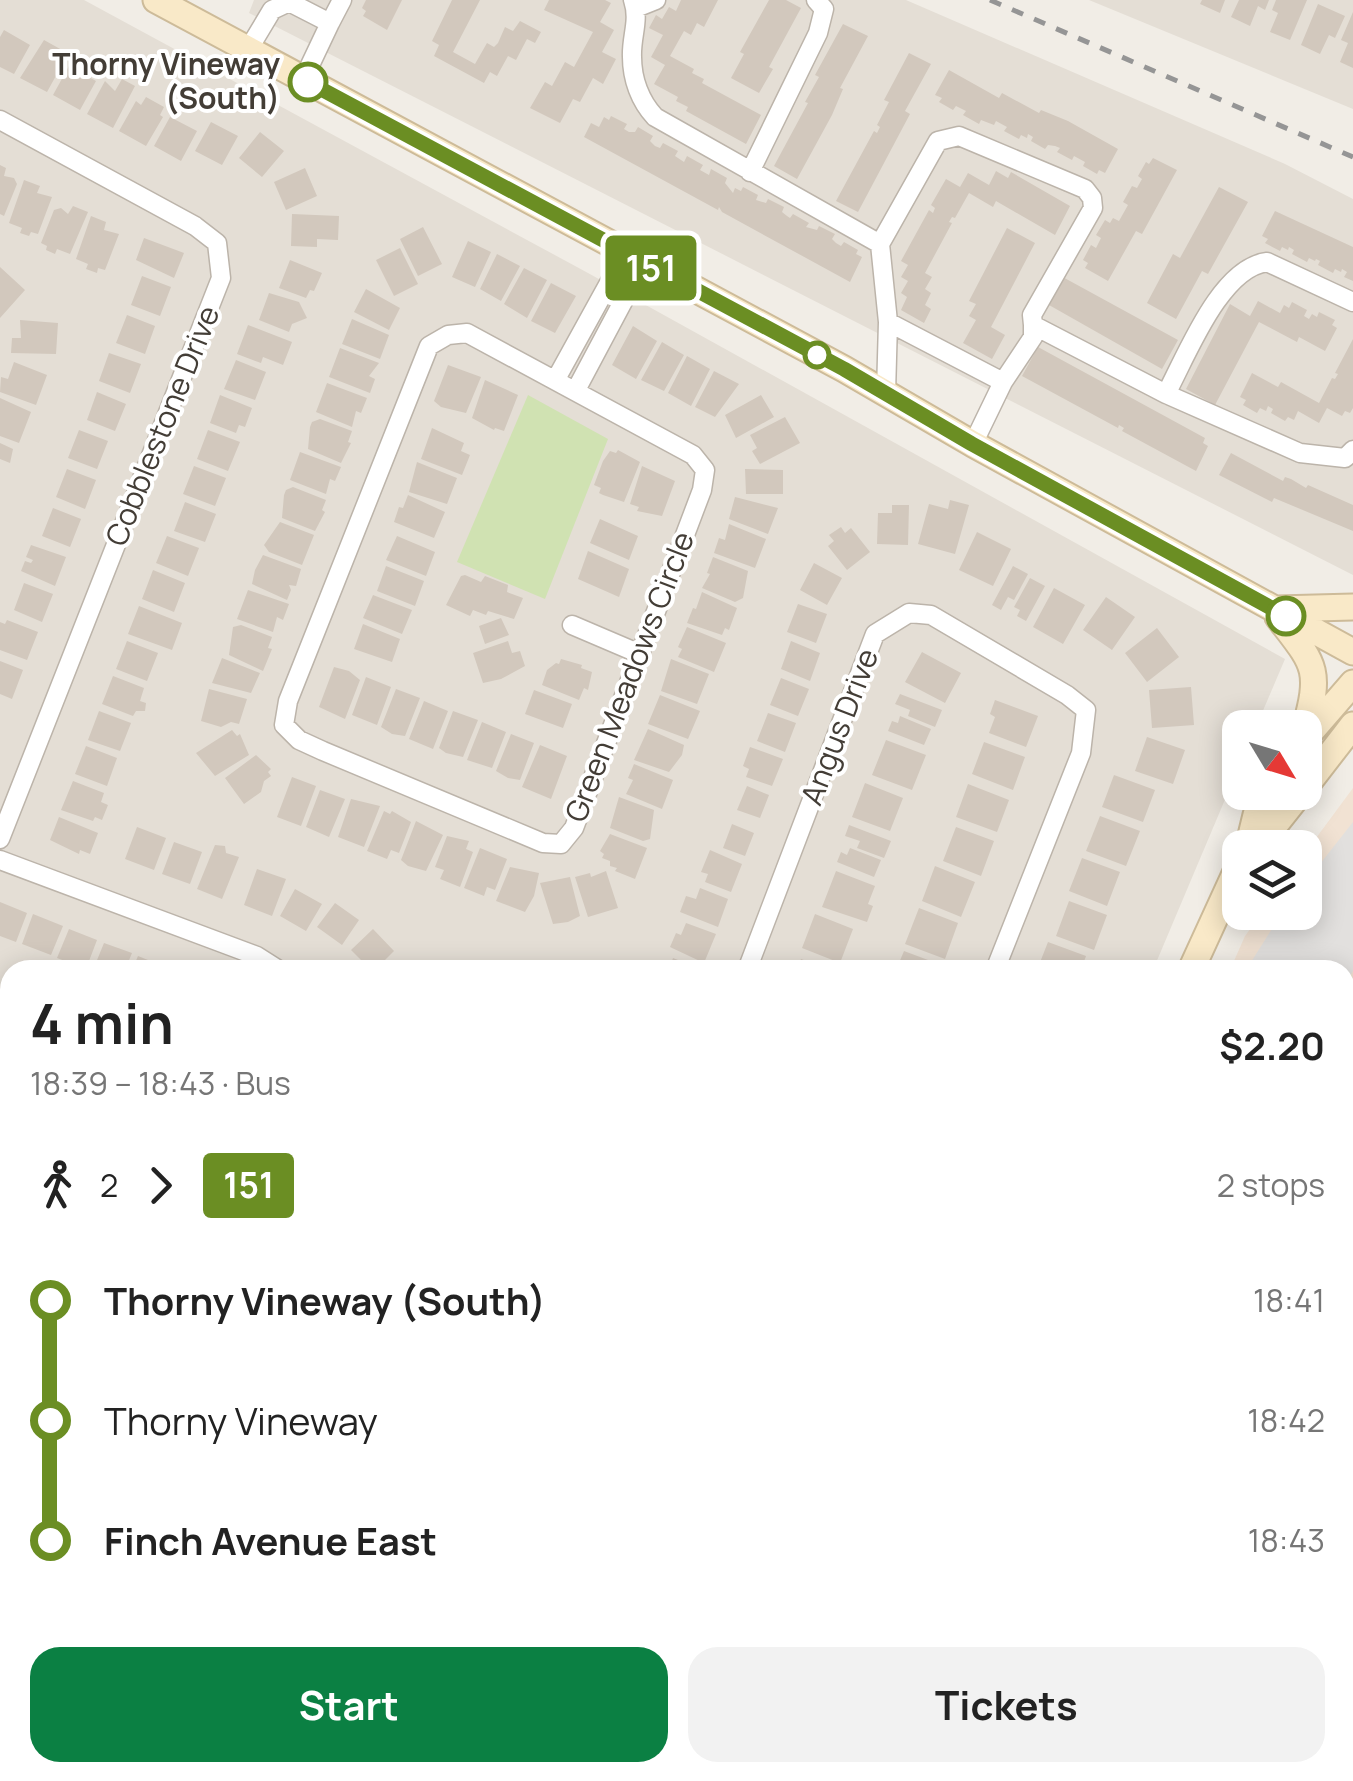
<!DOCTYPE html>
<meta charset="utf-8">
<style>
:root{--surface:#fff;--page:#f2f2f2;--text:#222;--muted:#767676;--accent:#0b8043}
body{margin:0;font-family:Manrope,sans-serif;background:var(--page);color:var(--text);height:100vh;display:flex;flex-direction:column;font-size:38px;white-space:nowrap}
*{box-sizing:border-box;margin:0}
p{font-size:32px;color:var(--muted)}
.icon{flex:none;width:55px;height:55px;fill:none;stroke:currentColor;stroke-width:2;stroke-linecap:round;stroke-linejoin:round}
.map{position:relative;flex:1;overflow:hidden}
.side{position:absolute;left:0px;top:960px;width:1355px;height:822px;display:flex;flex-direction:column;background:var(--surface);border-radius:30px 30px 0 0;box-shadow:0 5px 25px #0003}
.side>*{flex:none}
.badge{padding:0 20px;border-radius:8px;font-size:35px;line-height:65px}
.needle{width:65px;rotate:128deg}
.tools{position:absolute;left:1222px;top:710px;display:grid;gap:20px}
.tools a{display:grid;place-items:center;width:100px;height:100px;border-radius:20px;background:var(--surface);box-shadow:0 5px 25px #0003;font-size:50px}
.map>.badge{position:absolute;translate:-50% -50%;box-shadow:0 0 0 5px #fff}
.legs{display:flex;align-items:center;gap:15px;height:110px;padding:0 30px;font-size:32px}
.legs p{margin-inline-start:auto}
.overview{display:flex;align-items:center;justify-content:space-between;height:170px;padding:0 30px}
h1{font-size:55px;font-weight:700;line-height:75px}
.cta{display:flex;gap:20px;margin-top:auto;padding:20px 30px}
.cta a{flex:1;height:115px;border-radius:30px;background:var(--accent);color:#fff;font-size:40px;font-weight:700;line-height:115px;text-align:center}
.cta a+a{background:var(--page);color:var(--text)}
ul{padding:0 30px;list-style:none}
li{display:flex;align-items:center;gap:35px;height:120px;font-size:38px}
li i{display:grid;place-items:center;width:15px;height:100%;margin:0 12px;background:currentColor}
li i::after{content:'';width:25px;height:25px;margin:-12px;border:8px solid;border-radius:50%;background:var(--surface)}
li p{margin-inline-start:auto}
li:first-child i{background:linear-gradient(#0000 50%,currentColor 0)}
li:last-child i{background:linear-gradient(currentColor 50%,#0000 0)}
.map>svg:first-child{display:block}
</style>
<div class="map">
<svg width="1353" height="1781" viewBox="0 0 1353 1781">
<rect width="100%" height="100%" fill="#f1ede6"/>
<path fill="#e4ded5" d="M0,0H84L588,273L1285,659L1256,727L1240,728V764L1153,970H10V1476L0,1472Z
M254,0H906L1285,164L1353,199V575L249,13Z
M1089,0H1353V109Z
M1353,1379V1781H928L932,1772H1345V1398Z
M204,1772L846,1773L842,1781H201Z"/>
<path fill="#f1e2d3" d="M1353,788V1172H1345V970H1230L1245,936L1262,913L1305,912V853Z"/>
<path fill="#e9e0d1" d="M10,1477V1772L162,1773L159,1781H0V1502Z"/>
<path fill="#d0e2b2" d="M528,395L608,439L545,599L457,562Z"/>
<path fill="#e2e0de" d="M1353,822V971L1345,984V970H1246L1282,913L1305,912V883Z
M1345,1261L1353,1265V1304L1345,1324Z"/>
<path fill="#d2c8bd" d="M366,0H402L387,30L363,16L366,11L362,8Z
M452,0H480L453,52L475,64L487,43L494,47L498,43L505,27L513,31L520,21L541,32L535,43L527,39L516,60L508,56L497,76L490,72L484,83L434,56L439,45L432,41Z
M549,0H605L611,3L600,22L614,30L602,52L616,59L603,84L593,78L580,102L573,99L560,123L530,108L545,82L552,86L565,62L574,67L593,32L544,10Z
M681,0H718L704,27L697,23L691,35L684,31L670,56L694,69L692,73L704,79L702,83L761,115L746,144L686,111L688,107L676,101L678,97L654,84L665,65L651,57L663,35L649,28L656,15L662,19L669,7L676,11Z
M769,0H786L801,8L769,67L773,69L759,93L731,78L744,54L740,52Z
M1202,0H1225L1220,13L1200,4Z
M1239,0H1269L1265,10L1258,6L1250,26L1231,17Z
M1276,0H1307L1290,40L1270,32L1278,13L1272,10Z
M1318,4L1345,16L1335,38L1329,35L1320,54L1301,45Z
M1353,12V68L1340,62L1348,43L1341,40Z
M843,24L868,36L840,88L843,89L832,115L797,179L774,166L808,103L805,102L819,77L815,75Z
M4,30L30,45L14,74L0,67V37Z
M44,40L62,50L57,59L63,63L47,92L20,78Z
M909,53L931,64L905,111L910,114L858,212L836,201L874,131L877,133L880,127L877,125L889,102L884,100Z
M69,66L96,81L80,110L53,95Z
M949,70L999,98L1002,93L1039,113L1041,110L1068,121L1118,149L1105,173L1099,170L1097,174L1083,166L1085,162L1074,156L1072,160L1057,152L1060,148L1055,146L1048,145L1045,149L1031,141L1033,137L1028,134L1027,138L1021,135L1019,139L1004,131L1007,127L996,121L994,125L981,120L979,124L963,115L966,111L956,106L953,110L939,102L942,98L935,95Z
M122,79L135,86L113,128L87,114L105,81L115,91Z
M146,97L164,107L160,115L163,117L146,146L119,131L136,101L141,105Z
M611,116L627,124L624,129L629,132H635L638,127L653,136L650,141L655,146L660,148L663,143L678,151L675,156L684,162L687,156L703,165L700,170L709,175L711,169L727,178L725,183L733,193L735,188L741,191L743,187L758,195L756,200L766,203L768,199L784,207L782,212L787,216L790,218L793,214L809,223L806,227L817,230L819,226L835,234L832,239L836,243L841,246L844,242L858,250L856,254L862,257L850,282L722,212L719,207L718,210L584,137L591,123L599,127L604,117L609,120Z
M170,117L197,131L181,161L154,146Z
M211,122L238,136L222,165L195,151Z
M260,132L284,151L262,177L239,158Z
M1153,158L1177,170L1142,234L1136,231L1108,281L1085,268L1088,263L1083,260L1091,245L1096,248L1101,238L1096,235L1105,220L1110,223L1113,218L1119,221L1128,205L1123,202L1132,186L1137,188L1142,179L1138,176L1146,162L1149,164Z
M0,165L6,168L4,176L14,178L17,184L4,216L0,214Z
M305,168L317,196L286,210L274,182Z
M996,171L1008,178L1011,172L1070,206L1055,235L996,201L993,207L969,193L955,218L952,217L949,222L952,223L925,273L932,277L925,289L931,293L925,305L931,309L924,323L901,310L907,297L901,293L908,281L901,277L908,265L901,261L929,210L933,213L935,208L931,205L946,179L960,187L968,173L989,185Z
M24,180L40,186L37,193L52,197L38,234L31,232L29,236L20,233L22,228L9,223Z
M1219,187L1248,202L1208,274L1202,271L1176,319L1147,303L1173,254L1180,258Z
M73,206L88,212L70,254L57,249L55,254L46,250L47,246L41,243L54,210L61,208L68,214Z
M1275,211L1353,247V281L1344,277L1347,272L1342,269L1341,272L1335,269L1333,273L1318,265L1320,261L1316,259L1315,261L1309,258L1307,262L1292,254L1294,250L1289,247L1288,250L1282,247L1280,251L1265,243L1268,239L1262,236Z
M292,214L339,216L338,240L317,239V247L291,246Z
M91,216L106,222L104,230L119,234L105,270L98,268L97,273L86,269L88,264L76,259Z
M423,227L442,264L418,276L400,239Z
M1007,228L1035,243L991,327L1005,335L992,359L963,343L976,320L969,316L976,304L969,301Z
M144,238L184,253L174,278L136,260Z
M468,241L491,252L475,287L452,277Z
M400,248L418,284L394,296L376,260Z
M497,254L520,266L501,301L480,289Z
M290,260L322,273L314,291L310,290L306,298L279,288Z
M0,267L25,290L0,318Z
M524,268L547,280L527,318L504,304Z
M1059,275L1178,340L1162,369L1049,305L1052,299L1047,296Z
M142,276L171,287L160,316L131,305Z
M551,283L576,296L555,333L531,321Z
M366,289L400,308L389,330L354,312Z
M269,293L299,302L307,318L292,324L289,332L259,320Z
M1258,301L1280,313L1284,305L1289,308L1292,302L1307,310L1304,316L1309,319L1312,314L1317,317L1319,312L1335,320L1332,325L1337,328L1325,351L1299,337L1297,342L1259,322L1215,405L1186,389L1230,304L1250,316Z
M127,315L155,326L145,354L116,343Z
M352,319L389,335L380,359L342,344Z
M20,320L58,323L56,354L11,353L12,338H21Z
M248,325L292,342L283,365L263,357L261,363L237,354Z
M633,326L657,341L636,379L612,365Z
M1353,339V408L1350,413L1345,411L1342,416L1327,408L1319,423L1298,411L1294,420L1288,417L1285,421L1271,413L1273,409L1268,406L1266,411L1260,408L1257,413L1243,405L1246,400L1240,397L1252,373L1278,387L1281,382L1319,403L1332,378L1335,379L1338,374L1335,373Z
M662,342L684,355L664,391L641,380Z
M1038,347L1205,438L1203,443L1208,446L1196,471L1122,431L1124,428L1119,425L1118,428L1022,376Z
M340,348L379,363L369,376L375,379L370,393L329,377Z
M109,353L141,364L130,393L99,381Z
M687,356L710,369L691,406L668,393Z
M236,360L266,372L255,400L224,389Z
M14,362L47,375L36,405L0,392L1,377L8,379Z
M448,365L481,377L466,413L441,407L434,401Z
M714,371L739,384L715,417L695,407Z
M485,380L518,395L504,431L495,428L494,430L472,418Z
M327,383L367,398L361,413L356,411L352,427L316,412Z
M97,392L126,404L115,431L87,420Z
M220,395L252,408L245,427L239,425L236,433L210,423Z
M761,395L774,417L736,438L725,415Z
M0,398L31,412L19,443L0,436Z
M785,417L800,443L760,464L752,451L757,448L750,435Z
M320,419L352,431L348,442L351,443L341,463L308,449L310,427L312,422Z
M432,428L464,443L461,451L470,455L462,475L421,459Z
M79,430L108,441L97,469L68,458Z
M208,430L240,442L228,471L197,459Z
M0,443L13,449L10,463L0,459Z
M618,450L640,462L624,502L603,495L599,493L601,488L594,485L603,461L610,451L616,453Z
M300,452L341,467L335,481L330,479L326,494L290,480Z
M1231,453L1283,481L1285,477L1291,479L1306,488L1308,485L1353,505V531L1274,498L1272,502L1219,475Z
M417,462L457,478L447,504L409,492Z
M194,466L226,478L215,506L183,494Z
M642,466L675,481L662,516L637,511L639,507L630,504Z
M67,469L96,480L85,509L56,497Z
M745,469L783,470V494H746Z
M293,487L326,500L322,510L325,512L315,531L282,518L284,495L286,490Z
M408,495L445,512L434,538L394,522L399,507L403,508Z
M735,497L778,508L768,534L729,519Z
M950,500L969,505L955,554L918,544L929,504L948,509Z
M185,502L216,514L205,542L174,531Z
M892,505H909L908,545L877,544L878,513H892Z
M53,508L81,519L70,547L42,536Z
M600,519L638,536L629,560L590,543Z
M280,522L314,535L302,565L269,552L264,545Z
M729,524L766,539L755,568L714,553L719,538L725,540Z
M841,527L845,533L851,528L870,552L847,570L828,546L834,541L829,535Z
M977,532L1011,549L993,586L959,570Z
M167,536L199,548L188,576L156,563Z
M397,536L435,552L426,576L386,560Z
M31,545L66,557L55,586L21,571L25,561L31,563L33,560L26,557Z
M588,551L629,569L619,597L578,579Z
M263,555L301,569L296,586L289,585L291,590L287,600L252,584L255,570Z
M713,557L748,571L743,598L735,602L702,588L710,574L707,573Z
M814,563L842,578L827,605L800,590Z
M386,566L424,581L415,606L377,591Z
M1013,566L1028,574L1014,600L1008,597L1001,610L992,605Z
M153,570L185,583L174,612L142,599Z
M465,575L481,582L485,576L508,585L507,592L523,598L514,619L488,611L486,615L473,610L470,616L446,605L461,576Z
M1030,578L1045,586L1026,621L1017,616L1020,610L1014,607Z
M24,583L53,594L42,622L14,610Z
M1054,588L1085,605L1063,644L1033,627Z
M248,590L289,604L283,620L277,617L273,632L237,619Z
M702,592L737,608L729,630L725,628L722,635L687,623L693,608L696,609Z
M373,595L412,610L402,634L363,618Z
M1106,597L1135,617L1112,650L1083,630Z
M798,604L827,614L816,643L787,632Z
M139,606L182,623L172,650L128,634Z
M501,618L509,635L485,644L479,626Z
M7,620L38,632L27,660L0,650V622L5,624Z
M363,624L400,639L392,662L354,649Z
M241,625L272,637L268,648L272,649L263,671L229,655L233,627Z
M687,627L726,643L714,672L678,657L682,649L678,647Z
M1157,628L1179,657L1147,682L1125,653Z
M127,641L158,653L147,681L116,669Z
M508,641L512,653L520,651L525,666L501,679L483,683L473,653Z
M791,641L820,653L810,681L781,669Z
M922,652L961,673L945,703L905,682Z
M222,658L260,673L251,693L212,683Z
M561,659L582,665L581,668L592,672L588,690L584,688L579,700L542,685L547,670L556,663L559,664Z
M671,659L709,674L697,704L661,691Z
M0,661L23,670L12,699L0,694Z
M334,667L349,671L360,680L345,719L319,707Z
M113,676L144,688L140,701L146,703L145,711H136L133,716L102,704Z
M366,677L391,687L377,725L352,715Z
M781,678L809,689L798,716L770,705Z
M1191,687L1194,725L1152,728L1149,690Z
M209,689L247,699L239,724L231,722L221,727L201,721Z
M396,689L420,698L405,736L392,734L381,727Z
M534,690L572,704L563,728L525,714Z
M900,694L942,710L935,727L908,716L910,710L895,704Z
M660,695L700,711L688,739L648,724Z
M995,700L1038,716L1026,747L989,733L995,717L990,714Z
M424,701L448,711L433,749L409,739Z
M99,711L131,723L120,751L88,740Z
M453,711L478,720L463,757L446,753L439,748Z
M768,713L796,723L785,752L757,741Z
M900,716L931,729L924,745L888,731L892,721L898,723Z
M482,722L506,732L492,768L467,760Z
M648,729L684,745L682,755L669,772L634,760Z
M232,730L237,736L240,734L249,755L215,776L196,753Z
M511,734L534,743L520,780L508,778L496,771Z
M1147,737L1185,750L1173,784L1135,771Z
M886,740L926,755L912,790L872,775Z
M984,742L1025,757L1013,790L972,774Z
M540,745L567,756L551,799L522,787Z
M86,746L117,758L107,786L75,774Z
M750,747L783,759L772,786L746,777L749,769L743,766Z
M256,755L271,769L268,772L271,776L264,781L261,792L244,804L225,778Z
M634,764L673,780L662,809L626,794L633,780L628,778Z
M1114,775L1155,790L1143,822L1102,807Z
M292,777L316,786L301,826L277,817Z
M73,781L104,793L101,802L108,805L102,820L95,817L93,821L61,810Z
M865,783L903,798L890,831L852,817Z
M968,784L1009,800L997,832L956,817Z
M747,786L769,795L760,818L737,810Z
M320,790L345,799L329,837L306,827Z
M619,797L654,810L650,839L643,841L610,828Z
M351,799L380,806L364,847L338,837Z
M384,811L390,814L392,811L411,822L399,853L391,850L387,859L367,851Z
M1100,816L1140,831L1126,866L1086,851Z
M59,817L98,833L90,854L80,850L79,854L50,840Z
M416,821L443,835L426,871L408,866L401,860Z
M732,824L754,833L745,856L723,848Z
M849,825L891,841L884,858L857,848L860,841L845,836Z
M137,827L166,838L154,870L125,859Z
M956,827L994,841L981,876L943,861Z
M610,834L647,848L635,879L615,871L617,868L610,866V861L602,858L604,854L600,851Z
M447,836L469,841L466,849L473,852L460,887L440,879L444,870L435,867Z
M174,842L202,852L190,884L162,874Z
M215,845L225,846L226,853L239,857L222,899L197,889Z
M480,848L507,859L495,890L487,887L484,896L464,888Z
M850,848L881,860L874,877L837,862L841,852L847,855Z
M710,850L742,864L731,892L705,882L708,874L701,872Z
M1082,858L1120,872L1107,906L1069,891Z
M935,866L975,882L961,917L922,901Z
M510,867L539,873L534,896L525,912L496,901Z
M257,869L286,879L272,916L244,905Z
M606,871L618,908L588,917L575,877L590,873L591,877Z
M836,871L875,886L868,904L873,906L867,922L822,907Z
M570,877L580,916L568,922L553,924L540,883Z
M700,888L728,899L718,927L680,912L686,896L696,899Z
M295,889L322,904L306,931L280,916Z
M1069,901L1107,915L1094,950L1056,936Z
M0,902L27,913L16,942L0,936Z
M335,903L359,920L342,945L317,927Z
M919,908L958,923L945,959L905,944Z
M33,914L63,926L51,955L22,944Z
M815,914L853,929L840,963L802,948Z
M686,923L716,934L704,963L670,947L676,933L681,935Z
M69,929L97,940L86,969L57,958Z
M373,929L394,951L375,970H371L351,950Z
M1048,942L1086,956L1081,970H1037Z
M104,943L132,953L125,970H93Z
M904,951L944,966L942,970H896Z
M138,956L173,970H132Z
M673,958L703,970H669Z
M801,959L830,970H797Z
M1353,979V1036L1345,1031V994Z
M10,1021V1061L0,1057V1046Z
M6,1152L10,1153V1197L0,1193V1167Z
M10,1266V1304L0,1300V1290Z
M1345,1448L1353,1453V1490L1345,1485Z
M1,1539L10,1542V1593L0,1590Z
M10,1606V1772H30L27,1781H0V1632Z
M54,1772H94L91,1781H76Z
M235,1772H265L284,1781H232Z
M463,1772H490L486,1781Z
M514,1772H593L605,1777L604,1781H514Z
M614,1772H624L645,1781H611Z
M969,1772H996L993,1781H966Z
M1082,1772H1132L1129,1781H1104Z
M1171,1772H1195L1192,1781H1168Z
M1278,1772H1306L1310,1781H1284Z"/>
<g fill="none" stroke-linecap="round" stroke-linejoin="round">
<g stroke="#bcb4aa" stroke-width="21">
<path id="minor" d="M633,0C640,21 631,36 632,57C632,79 640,101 655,117L880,244L888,322L886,393
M636,8L656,0
M248,50L272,10L289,2L330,23L342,0
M303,80L330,23
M0,120L195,226L217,243L221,278L0,839
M750,172L818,33L824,9L816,0
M880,244L938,141L959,136L1085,189L1092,198L1093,208L1032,315L1033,325
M888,322L1003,382
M467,333L693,455L705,470L702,490L574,828L561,844L543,843L323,751L299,740L284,725L288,701L429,346L448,335Z
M556,379L625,254
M576,390L643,264
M1166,394C1187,355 1220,268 1267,262L1353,302
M973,444L1003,382L1033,337V325L1166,394L1300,453L1345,458L1353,450
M572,625L640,654
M0,860L257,956L279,970
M747,970L875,634L909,613L931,615L1067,695L1086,710L1081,753L995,970
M0,1101L10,1105
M1345,1205H1353
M0,1360L10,1364
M1345,1665L1353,1625
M1345,1721L1353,1758
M731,1772L756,1781
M180,1781L183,1772"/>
</g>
<g stroke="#cdbb99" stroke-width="29">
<path id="secondary" d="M156,0L844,369L973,444L1353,652
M1277,609L1353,607
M1278,617C1314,664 1322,668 1305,728
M1307,736L1353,683
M1305,787L1353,725
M1251,841L1278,821L1301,792
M1248,848L1256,815L1267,792
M1191,970L1240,863
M875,1781L879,1772"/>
</g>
<use href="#minor" stroke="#fff" stroke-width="18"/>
<use href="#secondary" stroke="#f9e9c8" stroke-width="25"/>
<path stroke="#959595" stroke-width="5" stroke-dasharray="12 12" stroke-linecap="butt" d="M990,0L1353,157"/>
</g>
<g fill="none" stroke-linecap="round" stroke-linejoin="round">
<g stroke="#fff" stroke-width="22">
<path id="line-1" d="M308,82L844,369L972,444L1286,616"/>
</g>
<use href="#line-1" stroke="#6b8e23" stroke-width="15"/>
</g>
<g fill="#fff" stroke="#6b8e23" stroke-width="5">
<circle cx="308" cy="82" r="18"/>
<circle cx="817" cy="355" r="12"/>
<circle cx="1286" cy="616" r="18"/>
</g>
<g text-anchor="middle" stroke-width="8" stroke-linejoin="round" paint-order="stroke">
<g font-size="30" font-weight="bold" fill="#433d36" stroke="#fff" text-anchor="end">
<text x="280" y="75">Thorny Vineway<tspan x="280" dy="34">(South)</tspan></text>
</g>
<g font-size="30" fill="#433d36" stroke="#fff">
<text transform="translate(163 426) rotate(-68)" y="10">Cobblestone Drive</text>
<text transform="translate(630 677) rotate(-69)" y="10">Green Meadows Circle</text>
<text transform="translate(840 727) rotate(-69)" y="10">Angus Drive</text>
</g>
</g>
</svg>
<div class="tools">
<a><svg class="needle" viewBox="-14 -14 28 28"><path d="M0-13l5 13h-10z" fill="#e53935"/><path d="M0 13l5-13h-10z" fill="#767676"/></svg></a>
<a><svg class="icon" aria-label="layers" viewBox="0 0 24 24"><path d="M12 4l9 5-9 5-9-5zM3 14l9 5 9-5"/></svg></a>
</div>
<b class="badge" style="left:651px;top:268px;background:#6b8e23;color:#fff">151</b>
<section class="side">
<div class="overview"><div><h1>4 min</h1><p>18:39 – 18:43 · Bus</p></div><b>$2.20</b></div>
<div class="legs"><svg class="icon" aria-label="walk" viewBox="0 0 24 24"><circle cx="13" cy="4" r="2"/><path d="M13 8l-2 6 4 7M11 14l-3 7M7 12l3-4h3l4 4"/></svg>2<svg class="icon" aria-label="forward" viewBox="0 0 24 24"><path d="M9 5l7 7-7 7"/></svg><b class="badge" style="background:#6b8e23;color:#fff">151</b><p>2 stops</p></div>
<ul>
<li><i style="color:#6b8e23"></i><b>Thorny Vineway (South)</b><p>18:41</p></li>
<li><i style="color:#6b8e23"></i><span>Thorny Vineway</span><p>18:42</p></li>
<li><i style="color:#6b8e23"></i><b>Finch Avenue East</b><p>18:43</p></li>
</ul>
<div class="cta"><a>Start</a><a>Tickets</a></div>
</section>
</div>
